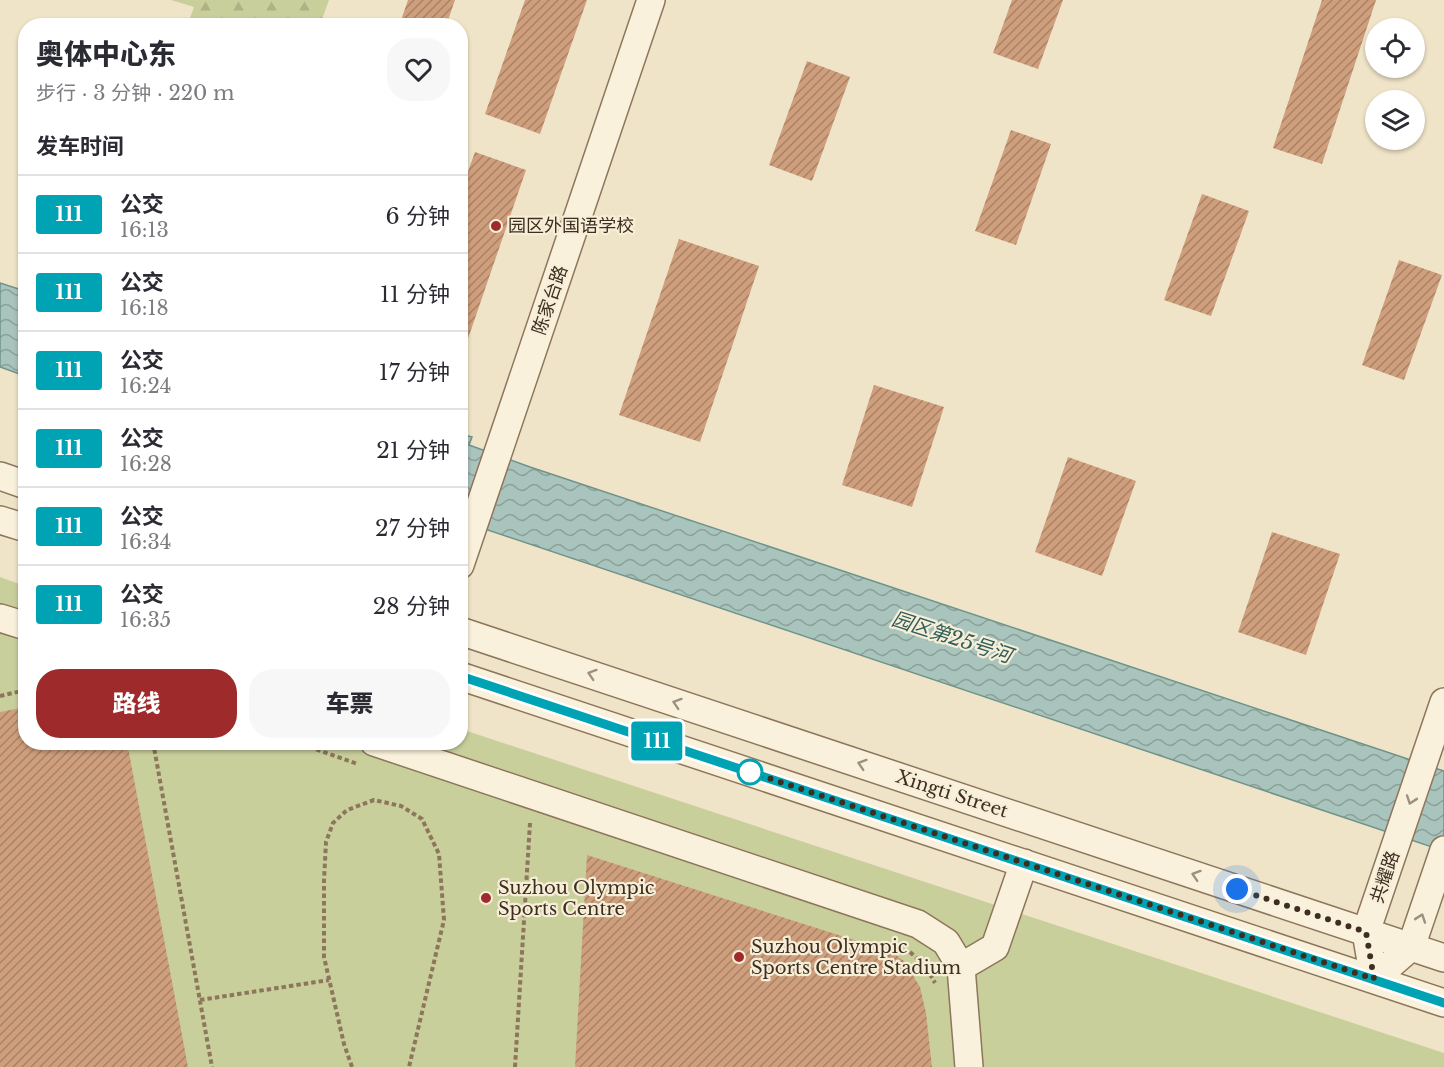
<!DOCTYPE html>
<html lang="zh">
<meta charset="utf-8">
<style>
:root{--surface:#fff;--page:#f7f7f7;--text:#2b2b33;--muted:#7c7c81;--line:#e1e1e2;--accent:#9e2a2b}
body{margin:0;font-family:"Libre Baskerville","Noto Sans SC",serif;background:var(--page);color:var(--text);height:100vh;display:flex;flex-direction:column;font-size:22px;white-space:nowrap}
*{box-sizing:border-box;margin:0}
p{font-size:20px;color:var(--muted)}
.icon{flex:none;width:33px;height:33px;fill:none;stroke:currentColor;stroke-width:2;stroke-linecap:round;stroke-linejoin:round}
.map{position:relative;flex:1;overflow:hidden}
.panel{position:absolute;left:18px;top:18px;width:450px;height:732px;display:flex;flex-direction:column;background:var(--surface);border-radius:24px;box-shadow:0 2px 4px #0004}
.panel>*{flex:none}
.badge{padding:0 12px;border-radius:4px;font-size:21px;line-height:39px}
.controls{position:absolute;left:1365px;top:18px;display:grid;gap:12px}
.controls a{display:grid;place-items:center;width:60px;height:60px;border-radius:50%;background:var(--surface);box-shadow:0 2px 4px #0004;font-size:30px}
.you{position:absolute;width:30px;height:30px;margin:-15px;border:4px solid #fff;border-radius:50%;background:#1a73e8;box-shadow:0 0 0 9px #1a73e833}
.map>.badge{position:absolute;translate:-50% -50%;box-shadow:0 0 0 3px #fff}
h2{padding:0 18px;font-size:22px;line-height:54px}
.round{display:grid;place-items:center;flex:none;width:63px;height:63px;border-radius:24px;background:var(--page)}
.head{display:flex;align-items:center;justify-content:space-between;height:102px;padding:0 18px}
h1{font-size:28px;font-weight:800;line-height:45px}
.button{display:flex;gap:12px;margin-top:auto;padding:12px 18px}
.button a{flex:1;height:69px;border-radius:24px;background:var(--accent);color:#fff;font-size:24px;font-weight:800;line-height:69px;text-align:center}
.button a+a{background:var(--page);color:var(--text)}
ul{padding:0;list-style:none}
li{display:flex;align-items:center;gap:18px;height:78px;padding:0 18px;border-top:2px solid var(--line)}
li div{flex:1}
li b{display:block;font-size:22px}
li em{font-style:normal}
li .badge{min-width:66px;font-weight:700;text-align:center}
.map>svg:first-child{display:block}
</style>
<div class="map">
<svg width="1444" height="1067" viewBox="0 0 1444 1067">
<defs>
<pattern id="forest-firs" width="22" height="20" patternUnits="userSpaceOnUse" patternTransform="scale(1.5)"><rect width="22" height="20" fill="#c9cf9b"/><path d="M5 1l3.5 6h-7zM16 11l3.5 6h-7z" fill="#aeb285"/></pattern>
<pattern id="water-waves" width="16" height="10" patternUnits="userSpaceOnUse" patternTransform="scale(1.5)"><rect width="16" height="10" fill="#a9c4bc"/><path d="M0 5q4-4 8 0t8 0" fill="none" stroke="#8ba098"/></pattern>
<pattern id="building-hatch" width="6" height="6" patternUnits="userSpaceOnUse" patternTransform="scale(1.5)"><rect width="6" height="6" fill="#cf9f7d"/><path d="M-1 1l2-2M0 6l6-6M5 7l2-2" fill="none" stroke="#a98266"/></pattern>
</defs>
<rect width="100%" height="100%" fill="#f0e4c8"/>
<path fill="url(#forest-firs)" d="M171,0H329L320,25L187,26L194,7Z"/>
<path fill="#c9cf9b" d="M0,577L25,586L26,742H460L461,729L1444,1053V1067H0Z"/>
<path fill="url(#water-waves)" stroke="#6f938a" stroke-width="1.5" d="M0,283L25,291V376L0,367Z
M461,434L472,437L469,445L530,467L1444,771V851L461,521Z"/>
<path fill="url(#building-hatch)" d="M408,0H455L446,26H399Z
M525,0H587L540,134L485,114Z
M1012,0H1063L1038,69L993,53Z
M1322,0H1376L1322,164L1273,148Z
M807,61L850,77L812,181L769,165Z
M1011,130L1051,144L1016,245L975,231Z
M475,152L526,170L461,359L460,194Z
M1202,194L1249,211L1211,316L1164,300Z
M679,239L759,266L700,442L619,415Z
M1399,260L1442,275L1404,380L1362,365Z
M874,385L944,407L912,507L842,485Z
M1068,457L1136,481L1102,576L1035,552Z
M1272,532L1340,554L1306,655L1238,632Z
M26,707V742H127L188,1067H0V712Z
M587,855L892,952L904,961L920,987L926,1013L932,1067H575Z"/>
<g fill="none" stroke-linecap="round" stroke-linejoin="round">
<g stroke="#8d765c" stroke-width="30">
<path id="minor" d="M0,476L26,485
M0,520L26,528
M460,565L651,0
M0,618L26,626
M460,631L1444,958
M460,676L1444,1003
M374,742L918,924L946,942L961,967L969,1067
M961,967L995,947L1024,863
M1374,979L1366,932L1444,702
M1374,979L1411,947L1444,850"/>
</g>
<path stroke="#8d765c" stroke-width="4" stroke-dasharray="4.5 3" stroke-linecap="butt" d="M0,696L26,690
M153,742L212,1067
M295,742L358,764
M910,952L925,966L935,983
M200,1000L329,980
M352,1067L344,1044L324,957V881L326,842L333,823L347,810L374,800L401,806L422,819L439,854L444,920L409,1067
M515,1067L530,823"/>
<use href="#minor" stroke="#faf1dc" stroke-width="27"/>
</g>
<defs><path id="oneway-chevron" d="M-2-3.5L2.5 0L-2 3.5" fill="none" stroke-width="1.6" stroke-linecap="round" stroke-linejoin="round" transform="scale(1.5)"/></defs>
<g stroke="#9c907e">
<use href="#oneway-chevron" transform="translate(592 674) rotate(-162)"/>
<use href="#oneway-chevron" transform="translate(677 703) rotate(-162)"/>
<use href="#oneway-chevron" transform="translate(862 764) rotate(-162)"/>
<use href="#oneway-chevron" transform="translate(1411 800) rotate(109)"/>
<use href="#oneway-chevron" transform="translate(1196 875) rotate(-162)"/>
<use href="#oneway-chevron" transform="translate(1421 918) rotate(-71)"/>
</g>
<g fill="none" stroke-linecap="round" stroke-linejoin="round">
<g stroke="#fff" stroke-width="14">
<path id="line" d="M460,676L1444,1003"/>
</g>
<use href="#line" stroke="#00a3b4" stroke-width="9"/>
<path stroke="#3d2e20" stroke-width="6" stroke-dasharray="0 10.8" d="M750,772L1374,979L1366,932L1237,889"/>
</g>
<g fill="#9e2a2b" stroke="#f7eed8" stroke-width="2">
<circle cx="496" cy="226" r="6"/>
<circle cx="486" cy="898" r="6"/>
<circle cx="739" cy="957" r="6"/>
</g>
<circle fill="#fff" stroke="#00a3b4" stroke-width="3" cx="750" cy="772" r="12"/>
<g text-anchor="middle" stroke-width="4.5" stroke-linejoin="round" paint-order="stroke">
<g font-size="18" fill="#3d2e20" stroke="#f7eed8" text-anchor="start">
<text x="508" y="232">园区外国语学校</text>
<text x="498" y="894">Suzhou Olympic<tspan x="498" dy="21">Sports Centre</tspan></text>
<text x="751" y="953">Suzhou Olympic<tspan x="751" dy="21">Sports Centre Stadium</tspan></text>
</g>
<g font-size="18" fill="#3d2e20" stroke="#f7eed8">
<text transform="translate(550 300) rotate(-71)" y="6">陈家台路</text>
<text transform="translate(952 794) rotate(18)" y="6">Xingti Street</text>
<text transform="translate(1385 877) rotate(-71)" y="6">共耀路</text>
</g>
<g font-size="20" font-style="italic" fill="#2f5d5a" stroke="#f7eed8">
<text transform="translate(952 637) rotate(18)" y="7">园区第25号河</text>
</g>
</g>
</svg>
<div class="controls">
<a><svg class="icon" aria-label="locate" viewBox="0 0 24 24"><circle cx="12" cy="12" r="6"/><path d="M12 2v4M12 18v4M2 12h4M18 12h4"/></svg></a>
<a><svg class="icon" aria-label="layers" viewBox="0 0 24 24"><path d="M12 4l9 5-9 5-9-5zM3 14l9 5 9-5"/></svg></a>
</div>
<div class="you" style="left:1237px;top:889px"></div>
<b class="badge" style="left:657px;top:741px;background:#00a3b4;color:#fff">111</b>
<section class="panel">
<div class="head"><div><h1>奥体中心东</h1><p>步行 · 3 分钟 · 220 m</p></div><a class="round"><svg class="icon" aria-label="heart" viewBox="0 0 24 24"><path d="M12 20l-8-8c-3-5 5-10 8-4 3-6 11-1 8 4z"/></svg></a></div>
<h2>发车时间</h2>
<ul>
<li><span class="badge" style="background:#00a3b4;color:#fff">111</span><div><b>公交</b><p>16:13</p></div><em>6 分钟</em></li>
<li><span class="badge" style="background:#00a3b4;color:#fff">111</span><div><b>公交</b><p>16:18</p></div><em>11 分钟</em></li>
<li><span class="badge" style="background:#00a3b4;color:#fff">111</span><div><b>公交</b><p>16:24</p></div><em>17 分钟</em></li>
<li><span class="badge" style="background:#00a3b4;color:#fff">111</span><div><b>公交</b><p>16:28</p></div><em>21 分钟</em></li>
<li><span class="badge" style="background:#00a3b4;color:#fff">111</span><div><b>公交</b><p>16:34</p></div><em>27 分钟</em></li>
<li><span class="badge" style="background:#00a3b4;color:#fff">111</span><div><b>公交</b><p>16:35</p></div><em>28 分钟</em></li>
</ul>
<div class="button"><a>路线</a><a>车票</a></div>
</section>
</div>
